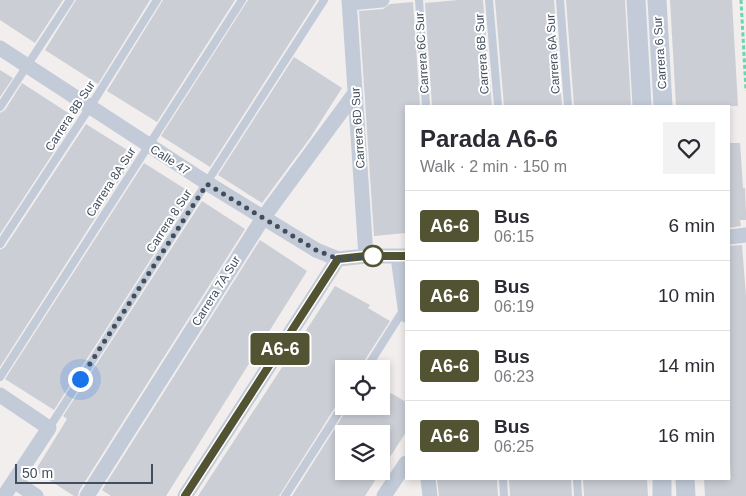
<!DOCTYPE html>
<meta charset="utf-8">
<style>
:root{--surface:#fff;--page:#f2f2f3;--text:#2b2b33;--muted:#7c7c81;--line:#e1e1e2}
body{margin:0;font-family:Arial,sans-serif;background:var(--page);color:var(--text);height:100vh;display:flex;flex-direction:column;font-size:19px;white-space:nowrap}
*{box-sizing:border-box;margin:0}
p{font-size:16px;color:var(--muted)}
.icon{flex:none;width:28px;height:28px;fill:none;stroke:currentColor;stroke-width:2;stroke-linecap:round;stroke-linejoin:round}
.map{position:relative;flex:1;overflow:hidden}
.drawer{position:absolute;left:405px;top:105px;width:325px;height:375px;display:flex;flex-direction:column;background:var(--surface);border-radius:0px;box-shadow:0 2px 8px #0003}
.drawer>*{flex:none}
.badge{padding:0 10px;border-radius:4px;font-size:18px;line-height:32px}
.controls{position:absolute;left:335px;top:360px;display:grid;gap:10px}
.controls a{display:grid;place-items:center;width:55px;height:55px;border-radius:0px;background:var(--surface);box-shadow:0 2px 8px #0003;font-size:25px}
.scale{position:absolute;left:15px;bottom:12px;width:138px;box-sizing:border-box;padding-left:5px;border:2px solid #434e5d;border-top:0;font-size:14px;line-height:18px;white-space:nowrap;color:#434e5d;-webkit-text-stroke:4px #fff;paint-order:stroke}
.you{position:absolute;width:25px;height:25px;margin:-12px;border:4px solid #fff;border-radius:50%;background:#1a73e8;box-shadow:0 0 0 8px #1a73e833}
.map>.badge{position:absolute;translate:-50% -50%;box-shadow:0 0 0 2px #fff}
.round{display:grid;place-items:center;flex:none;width:52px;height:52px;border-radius:0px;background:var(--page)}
.headline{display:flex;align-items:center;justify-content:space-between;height:85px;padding:0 15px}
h1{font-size:24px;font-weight:800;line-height:38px}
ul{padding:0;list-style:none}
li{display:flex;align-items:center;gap:15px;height:70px;padding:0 15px;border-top:1px solid var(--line)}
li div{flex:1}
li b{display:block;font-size:19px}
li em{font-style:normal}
li .badge{min-width:55px;font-weight:700;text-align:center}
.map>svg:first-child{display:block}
</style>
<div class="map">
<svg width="746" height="496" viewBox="0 0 746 496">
<rect width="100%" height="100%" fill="#f1eeed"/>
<path fill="#ccced6" d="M0,0H63L35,43L0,20Z
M76,0H150L98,84L45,50Z
M163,0H235L157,122L107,91Z
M248,0H317L210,167L161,136Z
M458,0H483L492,106H432L425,3Z
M495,0H554L562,106H504Z
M566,0H625L631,106H574Z
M670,0H732L738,106H676Z
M413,2L420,106H406V233L374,236L359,11L383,9L390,4Z
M294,57L342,88L310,138L262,203L218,175Z
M0,70L13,78L0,97Z
M22,83L76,118L0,234V113L5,110Z
M86,124L132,153L131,155L134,157L0,367V250L5,247Z
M729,143H740L743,188H745L746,213V220H740L741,226L729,228Z
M144,163L190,192L189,193L192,195L54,410L5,379Z
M202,201L245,229L79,491L78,496H74L35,471L67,419L63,416Z
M260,240L307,271L166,496H111L102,490Z
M742,245L746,296V496H705L704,479H731L729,444V246Z
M335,286L370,305L368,308L390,321L359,369H344V398L339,401L279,496H198Z
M381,393L388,397L391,393L406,402V432L381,471V434H344V471H381L365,496H292L349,406H381Z
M437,479H497L498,496H439Z
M509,479H571L572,496H510Z
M583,479H647L648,496H584Z"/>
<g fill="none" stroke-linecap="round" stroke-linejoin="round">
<path stroke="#6ad6ae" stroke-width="3" stroke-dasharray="4 2.5" stroke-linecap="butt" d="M741,0L746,91"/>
<path stroke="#c2cbd7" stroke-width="8" d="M419,0L426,106
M489,0L498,106
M560,0L568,106
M0,107L70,0
M0,244L90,107L157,0
M366,369L404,309
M0,377L242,0
M49,428L324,0
M503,479L504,496
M577,479L578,496
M285,496L344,404"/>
<path stroke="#c2cbd7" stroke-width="15" d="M349,0L366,256
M349,3L382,0
M0,48L207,183L316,250L338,259L366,256H406
M729,237L746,235
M398,257L406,315
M0,395L49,428L4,496
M428,479L430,496
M14,481L36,496
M87,496L263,218L355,93
M185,496L338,259
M384,496L406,463"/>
<path stroke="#c2cbd7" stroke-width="19" d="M636,0L642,106
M657,0L663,106
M662,479V496
M685,479L686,496"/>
</g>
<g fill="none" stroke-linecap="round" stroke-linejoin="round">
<g stroke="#fff" stroke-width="11">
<path id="line" d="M185,496L338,259L366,256H406"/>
</g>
<use href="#line" stroke="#515332" stroke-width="8"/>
<path stroke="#434e5d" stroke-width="5" stroke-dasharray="0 9" d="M80,379L207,184L316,250L338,259L373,256"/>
</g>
<circle fill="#fff" stroke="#515332" stroke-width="2.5" cx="373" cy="256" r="10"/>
<g text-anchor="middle" stroke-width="4" stroke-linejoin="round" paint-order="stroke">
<g font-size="12" fill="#434e5d" stroke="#fff">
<text transform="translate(422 53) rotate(-94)" y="4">Carrera 6C Sur</text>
<text transform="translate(660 53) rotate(-94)" y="4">Carrera 6 Sur</text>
<text transform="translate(482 54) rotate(-94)" y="4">Carrera 6B Sur</text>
<text transform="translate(553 54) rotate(-94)" y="4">Carrera 6A Sur</text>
<text transform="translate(70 116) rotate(-57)" y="4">Carrera 8B Sur</text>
<text transform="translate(358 128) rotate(-94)" y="4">Carrera 6D Sur</text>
<text transform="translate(170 160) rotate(33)" y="4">Calle 47</text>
<text transform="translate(111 182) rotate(-57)" y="4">Carrera 8A Sur</text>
<text transform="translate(169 221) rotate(-57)" y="4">Carrera 8 Sur</text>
<text transform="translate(216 291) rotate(-58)" y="4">Carrera 7A Sur</text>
</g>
</g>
</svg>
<div class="controls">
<a><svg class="icon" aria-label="locate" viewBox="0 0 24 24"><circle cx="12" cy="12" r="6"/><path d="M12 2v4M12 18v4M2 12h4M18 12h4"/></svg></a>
<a><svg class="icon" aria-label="layers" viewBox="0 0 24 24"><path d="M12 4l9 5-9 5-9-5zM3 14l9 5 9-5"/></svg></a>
</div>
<div class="scale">50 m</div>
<div class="you" style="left:80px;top:379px"></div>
<b class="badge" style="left:280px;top:349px;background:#515332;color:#fff">A6-6</b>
<section class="drawer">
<div class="headline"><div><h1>Parada A6-6</h1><p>Walk · 2 min · 150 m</p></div><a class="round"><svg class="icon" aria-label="heart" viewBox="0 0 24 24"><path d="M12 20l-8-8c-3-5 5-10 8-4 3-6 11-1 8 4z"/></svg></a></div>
<ul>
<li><span class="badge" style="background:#515332;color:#fff">A6-6</span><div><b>Bus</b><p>06:15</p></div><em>6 min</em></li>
<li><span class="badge" style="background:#515332;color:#fff">A6-6</span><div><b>Bus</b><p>06:19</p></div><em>10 min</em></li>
<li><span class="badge" style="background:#515332;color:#fff">A6-6</span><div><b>Bus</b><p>06:23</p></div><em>14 min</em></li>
<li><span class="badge" style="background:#515332;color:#fff">A6-6</span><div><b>Bus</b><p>06:25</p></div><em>16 min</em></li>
</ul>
</section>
</div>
